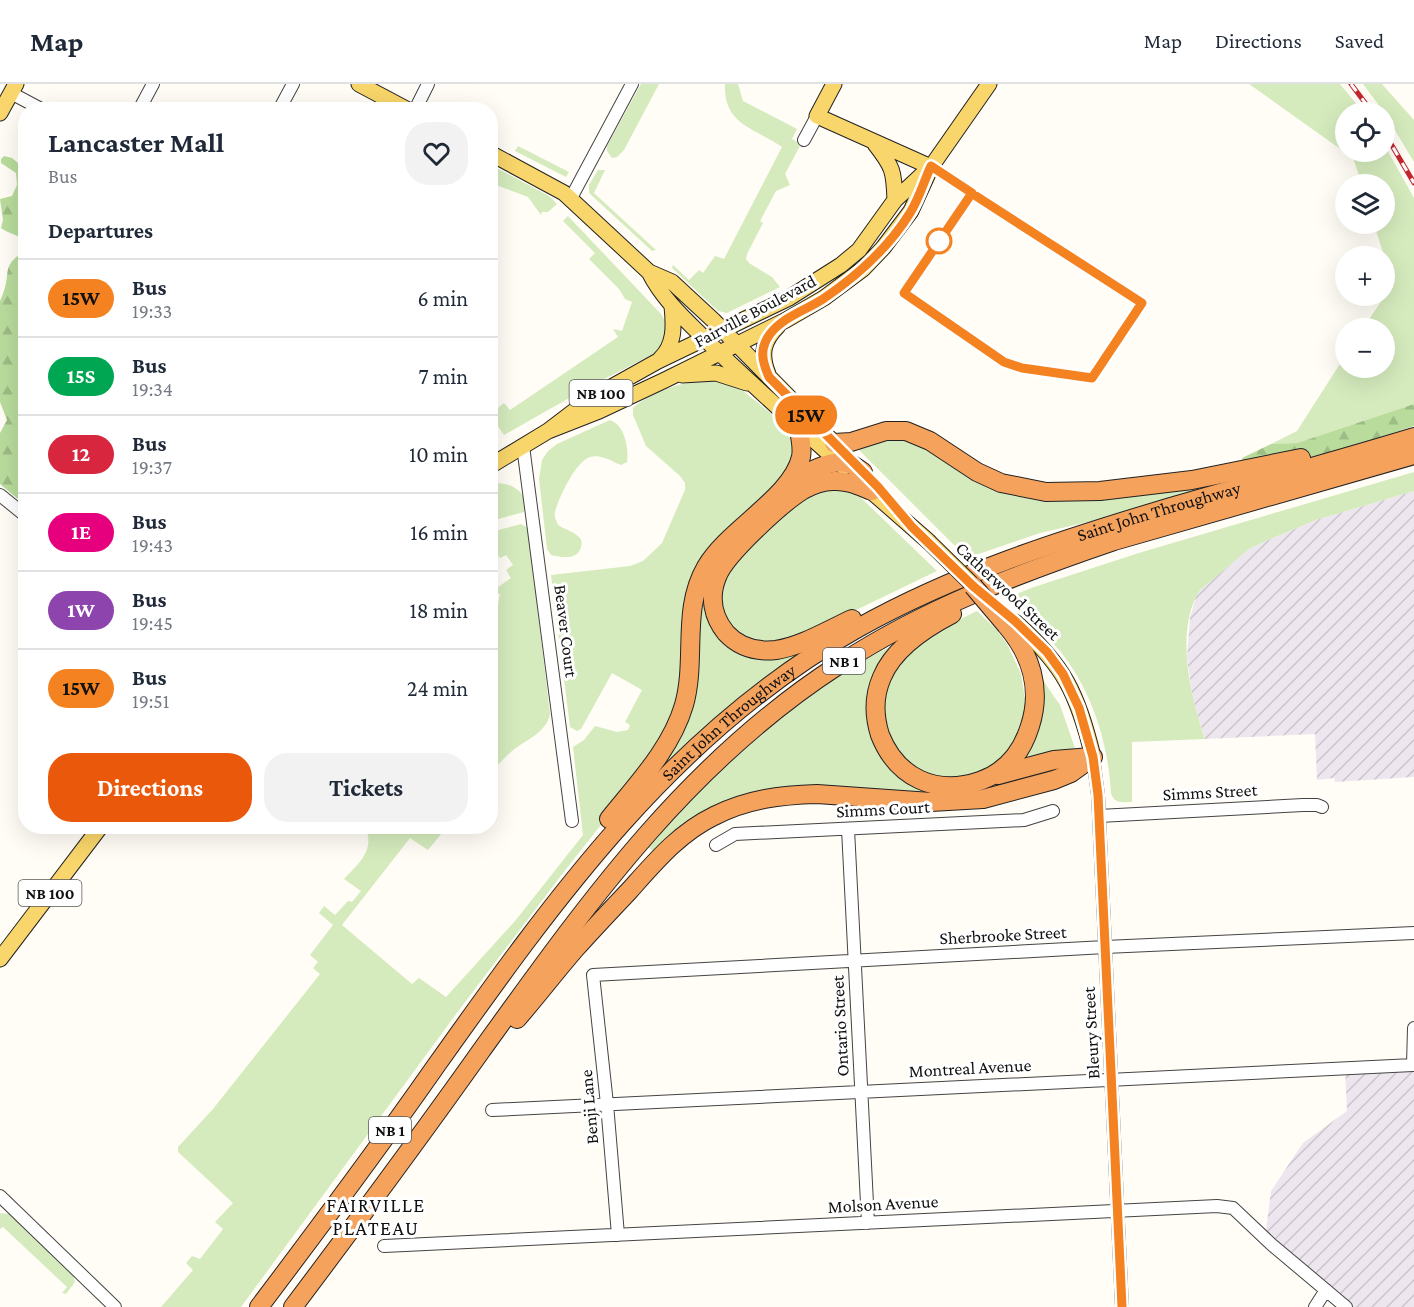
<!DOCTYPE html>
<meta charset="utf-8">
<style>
:root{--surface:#fff;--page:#f2f2f3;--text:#1f2937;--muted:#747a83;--line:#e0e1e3;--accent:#ea580c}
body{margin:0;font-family:"Crimson Pro",serif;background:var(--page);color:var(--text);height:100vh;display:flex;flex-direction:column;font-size:22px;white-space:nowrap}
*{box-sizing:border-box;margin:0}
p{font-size:20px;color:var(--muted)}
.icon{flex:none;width:33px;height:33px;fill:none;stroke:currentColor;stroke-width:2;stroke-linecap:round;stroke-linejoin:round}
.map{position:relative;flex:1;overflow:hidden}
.side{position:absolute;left:18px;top:18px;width:480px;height:732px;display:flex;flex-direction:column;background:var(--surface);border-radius:24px;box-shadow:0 6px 24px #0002}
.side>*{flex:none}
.badge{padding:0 12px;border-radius:20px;font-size:21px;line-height:39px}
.buttons{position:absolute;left:1335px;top:18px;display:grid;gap:12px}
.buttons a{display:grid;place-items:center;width:60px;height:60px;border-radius:50%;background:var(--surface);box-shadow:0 6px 24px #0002;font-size:30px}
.map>.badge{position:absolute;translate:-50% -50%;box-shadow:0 0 0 3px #fff}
h2{padding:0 30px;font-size:22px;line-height:54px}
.round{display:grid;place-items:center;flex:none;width:63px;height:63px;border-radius:24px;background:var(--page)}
.summary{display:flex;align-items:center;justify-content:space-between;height:102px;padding:0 30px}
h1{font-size:28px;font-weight:700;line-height:45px}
.cta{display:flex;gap:12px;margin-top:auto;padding:12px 30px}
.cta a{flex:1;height:69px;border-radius:24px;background:var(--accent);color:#fff;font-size:24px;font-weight:700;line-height:69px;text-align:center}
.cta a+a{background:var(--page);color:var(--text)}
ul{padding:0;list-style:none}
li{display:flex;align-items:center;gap:18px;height:78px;padding:0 30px;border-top:2px solid var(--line)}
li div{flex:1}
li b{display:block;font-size:22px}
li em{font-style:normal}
li .badge{min-width:66px;font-weight:700;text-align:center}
header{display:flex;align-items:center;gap:36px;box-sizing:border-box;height:84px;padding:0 30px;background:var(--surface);border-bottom:2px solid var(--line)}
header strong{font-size:28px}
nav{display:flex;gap:33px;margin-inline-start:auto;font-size:21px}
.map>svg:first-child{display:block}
</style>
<header>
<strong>Map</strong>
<nav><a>Map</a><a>Directions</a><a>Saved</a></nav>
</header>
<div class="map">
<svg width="1414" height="1223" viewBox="0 0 1414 1223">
<defs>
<pattern id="industrial-furrows" width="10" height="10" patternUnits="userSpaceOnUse" patternTransform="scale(1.5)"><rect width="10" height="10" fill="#eee6ef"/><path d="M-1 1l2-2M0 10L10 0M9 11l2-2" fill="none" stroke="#cbc4cc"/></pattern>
<pattern id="forest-firs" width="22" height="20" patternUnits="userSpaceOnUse" patternTransform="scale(1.5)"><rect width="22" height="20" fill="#b9dc9c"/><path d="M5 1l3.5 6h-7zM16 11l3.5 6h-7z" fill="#9ebc85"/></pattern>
</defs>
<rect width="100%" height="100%" fill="#fffdf5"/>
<path fill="url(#industrial-furrows)" d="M1414,407V693L1335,698L1334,694L1317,696L1315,650L1205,655L1193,617L1187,573L1190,534L1196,512L1200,506L1249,465L1268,456L1316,436Z
M1414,981V1223H1346L1265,1154L1271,1107L1303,1059L1347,1027L1345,984Z"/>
<path fill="#d5ebbd" d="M641,0H659L624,66L617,73L612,74L607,67V62Z
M725,0H738L743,17L797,45L792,55L801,60L785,90L790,101L776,107L760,137L763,139L747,170L746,175L749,179L772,193L780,203L727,229L718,227L672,184L673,181L689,196L699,186L703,189L715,172L724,175L782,63C755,44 723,41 725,0Z
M1249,0H1340L1363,28H1346V68H1384L1385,62L1414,114V320L1297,359L1271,360L1297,347L1345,272L1346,284H1384V244H1363L1393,200L1374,140H1384V100H1362L1353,74Z
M1363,0H1382L1414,36V78L1384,28Z
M518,62L569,88L566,93L515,67Z
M491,81L549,112L557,120L548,128H542L541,131L528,113L491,99Z
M598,86H605L594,109L656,166L652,167L589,109V101Z
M568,132L661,230L666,239L665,251L657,268L587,304L504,351C495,337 487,331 504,319L510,326L618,253L613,245L622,247L632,218L625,215L619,205L589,175L595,169L563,137Z
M713,295L743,307L773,331L789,348L794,359L791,386L710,468L671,640L616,722L566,785L459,926L241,1223H161L193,1186L186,1179L192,1172L200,1175L223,1145L215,1138L233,1119L178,1068V1063L213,1025L320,890L313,884L318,878L310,871L333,841L319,829L324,822L335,831L348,817L352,818L361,807L344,795C358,780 376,766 365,743H447L428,766L410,754L342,841L412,900L419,894L446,913L515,837L583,751L573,663L584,656L595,642L617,648L628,646L630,641L625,638L642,606L612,589L581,645L577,647L570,643L551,491L630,482L643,477L662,459L685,406V399L680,392L646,362L633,331V324C653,306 687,297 713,295Z
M610,336C625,341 629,365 627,378L621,381C611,377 601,370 590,373C576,377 559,413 555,428C554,433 556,436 558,441C564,445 575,448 580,454C582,457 582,459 581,463C577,477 561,473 551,471L547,465L539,395L542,376L548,367L557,360Z
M888,355L914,356L999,405L1206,400L1205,408L1144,425L1040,449L967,474L859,366Z
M1414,388V407L1316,436L1268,456L1249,465L1200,506C1174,546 1191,614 1205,655L1132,658V718C1122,718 1114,720 1111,709C1108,658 1092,607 1060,567C1044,548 1025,531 1007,514L1031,504L1142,468Z
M496,399C512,399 530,409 524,428L491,437V401Z
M829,403L856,409L937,487L825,541L768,561L730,547L719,526L722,494L789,423Z
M521,440L528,444L550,630C546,649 527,655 512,667C505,673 498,681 491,688L492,588L491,570H493L496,557L492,555L500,510L491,508L511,494L506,486L513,481L506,471L500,474L491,460V448Z
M701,503L722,552L791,566L796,573L665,685L659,681L673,660Z
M977,527L996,545L1007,560L1021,590L1025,616V629L1018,656L999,679L967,695L931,692L908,680L887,651L882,611L900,575L938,546Z
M892,562L881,578L885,677L974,707L1016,693L1061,683L1053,688L972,712L783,706L655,769L648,763C700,705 754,652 818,607C841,591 865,574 892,562Z
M1040,592L1060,621L1075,664L1018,681Z
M0,1129L9,1130L73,1191L75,1198L66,1210L62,1209L67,1203L3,1143L0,1145Z"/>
<path fill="url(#forest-firs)" d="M4,72L12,74L25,85V421L0,400V349L7,336L0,318V217C13,190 0,185 20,170C28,148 12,153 1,144L3,136L0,115L12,112L17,101L16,89L1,79V75Z
M1414,320V342L1345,365L1246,387L1242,374L1271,360L1297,359Z"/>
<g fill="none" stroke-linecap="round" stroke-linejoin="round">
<g stroke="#444" stroke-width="14">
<path id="minor" d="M11,9L43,26
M139,26L153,0
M279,26L293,0
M415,26L428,0
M804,56L817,32
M571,114L632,0
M523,362L572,737
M0,411L26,432
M1093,673L1098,711L1122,1223
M1099,732L1303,721H1317L1322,723
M848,745L868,1139
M716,761L735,750L1024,736L1053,727
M492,1026L1413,981L1414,944
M0,1112L115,1223
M618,1151L607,1020L593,891L1105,863L1414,849
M384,1162L1217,1122L1233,1124L1271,1160L1346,1223
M1315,1223L1326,1206"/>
</g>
<g stroke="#222" stroke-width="17">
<path id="major" d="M359,0L408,26
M834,0L817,32L931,83
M0,29L16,0
M875,60C893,83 894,87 895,116
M490,69L564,109L649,188C663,216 686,236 708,258C752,301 798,342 844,383
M649,188L672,198L713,236L841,366
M660,275C675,261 674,242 672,222
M768,290C760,270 763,257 778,242
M682,291L716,289L747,299
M548,347L599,327L665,296L786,236L824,214L863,185L883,164L911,127L931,83L989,0
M490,382L548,347L590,315L658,277L789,214L841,181L859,166L895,116L926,87
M864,401L928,457
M1015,538C1064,581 1078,610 1093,673
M0,875L101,742"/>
</g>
<g stroke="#222" stroke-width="20">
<g id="highway">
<path d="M834,359L851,358L886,347H906L930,357L977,388L1001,399L1046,408L1100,407L1192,396L1301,374"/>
<path d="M790,399C804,390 828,376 845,379C851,379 857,384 863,388"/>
<path d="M952,530C925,544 894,564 882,593C874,611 874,632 880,651C897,694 936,712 980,697C1006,688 1022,668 1030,642C1042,605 1031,570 1006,541"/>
<path d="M852,535C828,546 802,562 776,566C757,568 739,563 726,549C713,533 709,513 717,493C725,471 782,419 803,406C812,401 822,397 833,397C847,396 859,402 872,407"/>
<path d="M998,691L1054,676L1091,673"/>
<path d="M609,735C637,700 671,665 684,621C697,575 681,526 706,483C728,445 792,413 801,373C803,363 800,352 798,342"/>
<path d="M517,935C537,912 556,887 576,864C593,845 611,826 629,807C655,778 679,749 714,732C747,715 781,711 817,710L931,718L983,715L1054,696L1071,689L1093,673"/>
<path id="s1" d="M259,1223C318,1145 377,1066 433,986C553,817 673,647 858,544C956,489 1061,456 1167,424C1250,400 1332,378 1414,353"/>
<path d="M293,1223C357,1138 420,1053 481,967C587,820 686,679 840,580C924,525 1020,489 1114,457L1414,371"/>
</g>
</g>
<use href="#minor" stroke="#fff" stroke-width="12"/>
<use href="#major" stroke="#f9d66b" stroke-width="15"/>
<use href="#highway" stroke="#f5a25d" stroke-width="18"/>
<g stroke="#c4262e" stroke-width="5">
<path id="rail" d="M1351,0L1372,28
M1384,48L1414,99"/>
</g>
<use href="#rail" stroke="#fff" stroke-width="3" stroke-dasharray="9" stroke-linecap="butt"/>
<g stroke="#222" stroke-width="17" stroke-linecap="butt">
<path id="major-bridge" d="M928,457L981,509"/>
</g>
<g stroke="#222" stroke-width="20" stroke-linecap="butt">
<path id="highway-bridge" d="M973,502L1006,541"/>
</g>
<use href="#major-bridge" stroke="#f9d66b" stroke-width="15"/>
<use href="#highway-bridge" stroke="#f5a25d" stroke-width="18"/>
</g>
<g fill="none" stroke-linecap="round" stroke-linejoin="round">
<g stroke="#fff" stroke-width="14">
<path id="line" d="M976,112L1142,219L1092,294L1022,284L1004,278L904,209L972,109L931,82C924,97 919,115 910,129C889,163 857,192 823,215C806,226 783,233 770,250C759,265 762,277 769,293L878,403L912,443L973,502L1015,537L1047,568L1063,590L1079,624L1093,673L1098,711L1122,1223"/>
</g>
<use href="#line" stroke="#f58220" stroke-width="9"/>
</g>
<circle fill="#fff" stroke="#f58220" stroke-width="3" cx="939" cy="157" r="12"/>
<g text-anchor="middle" stroke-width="6" stroke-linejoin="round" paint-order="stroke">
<g fill="#fff" stroke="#585858" stroke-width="1.5">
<rect x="569.5" y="296" width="63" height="26" rx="4.5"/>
<rect x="823" y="564" width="42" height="26" rx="4.5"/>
<rect x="18.5" y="796" width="63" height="26" rx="4.5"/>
<rect x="369" y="1033" width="42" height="26" rx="4.5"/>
</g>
<g font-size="16" font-weight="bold" fill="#111">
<text x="601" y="315">NB 100</text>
<text x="844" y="583">NB 1</text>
<text x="50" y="815">NB 100</text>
<text x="390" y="1052">NB 1</text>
</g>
<g font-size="18" fill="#111" stroke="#fff">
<text transform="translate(755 227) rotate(-28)" y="6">Fairville Boulevard</text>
<text dy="6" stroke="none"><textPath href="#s1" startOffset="1236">Saint John Throughway</textPath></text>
<text transform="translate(1008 507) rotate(43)" y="6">Catherwood Street</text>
<text transform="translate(566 547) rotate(83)" y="6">Beaver Court</text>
<text dy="6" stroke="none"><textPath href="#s1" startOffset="752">Saint John Throughway</textPath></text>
<text transform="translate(1210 708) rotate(-3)" y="6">Simms Street</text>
<text transform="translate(883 725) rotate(-3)" y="6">Simms Court</text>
<text transform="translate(1003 851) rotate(-3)" y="6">Sherbrooke Street</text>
<text transform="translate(840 942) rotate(-93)" y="6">Ontario Street</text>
<text transform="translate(1091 949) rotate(-93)" y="6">Bleury Street</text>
<text transform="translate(970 984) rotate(-3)" y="6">Montreal Avenue</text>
<text transform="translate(589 1023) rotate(-95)" y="6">Benji Lane</text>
<text transform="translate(883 1120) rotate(-3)" y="6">Molson Avenue</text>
</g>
<g font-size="20" letter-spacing="1.5" fill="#111" stroke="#fff">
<text x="376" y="1128">FAIRVILLE<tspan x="376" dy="23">PLATEAU</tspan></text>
</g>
</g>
</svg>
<div class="buttons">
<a><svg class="icon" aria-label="locate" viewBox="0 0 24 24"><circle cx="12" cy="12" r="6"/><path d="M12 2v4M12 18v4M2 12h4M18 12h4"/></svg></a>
<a><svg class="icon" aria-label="layers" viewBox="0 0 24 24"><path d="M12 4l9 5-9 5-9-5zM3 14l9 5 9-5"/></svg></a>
<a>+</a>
<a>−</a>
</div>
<b class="badge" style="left:806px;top:331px;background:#f58220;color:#111">15W</b>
<section class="side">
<div class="summary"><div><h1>Lancaster Mall</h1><p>Bus</p></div><a class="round"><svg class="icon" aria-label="heart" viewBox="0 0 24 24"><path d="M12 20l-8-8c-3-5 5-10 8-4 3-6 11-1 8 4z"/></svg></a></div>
<h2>Departures</h2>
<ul>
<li><span class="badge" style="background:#f58220;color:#111">15W</span><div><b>Bus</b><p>19:33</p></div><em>6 min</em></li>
<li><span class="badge" style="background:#00a651;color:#fff">15S</span><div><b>Bus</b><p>19:34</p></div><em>7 min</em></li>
<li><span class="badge" style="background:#d7263d;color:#fff">12</span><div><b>Bus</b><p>19:37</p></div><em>10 min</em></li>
<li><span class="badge" style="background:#e6007e;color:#fff">1E</span><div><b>Bus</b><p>19:43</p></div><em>16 min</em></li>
<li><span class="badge" style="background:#8e44ad;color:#fff">1W</span><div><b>Bus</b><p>19:45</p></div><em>18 min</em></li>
<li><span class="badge" style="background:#f58220;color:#111">15W</span><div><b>Bus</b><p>19:51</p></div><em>24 min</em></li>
</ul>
<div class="cta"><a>Directions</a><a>Tickets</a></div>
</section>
</div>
